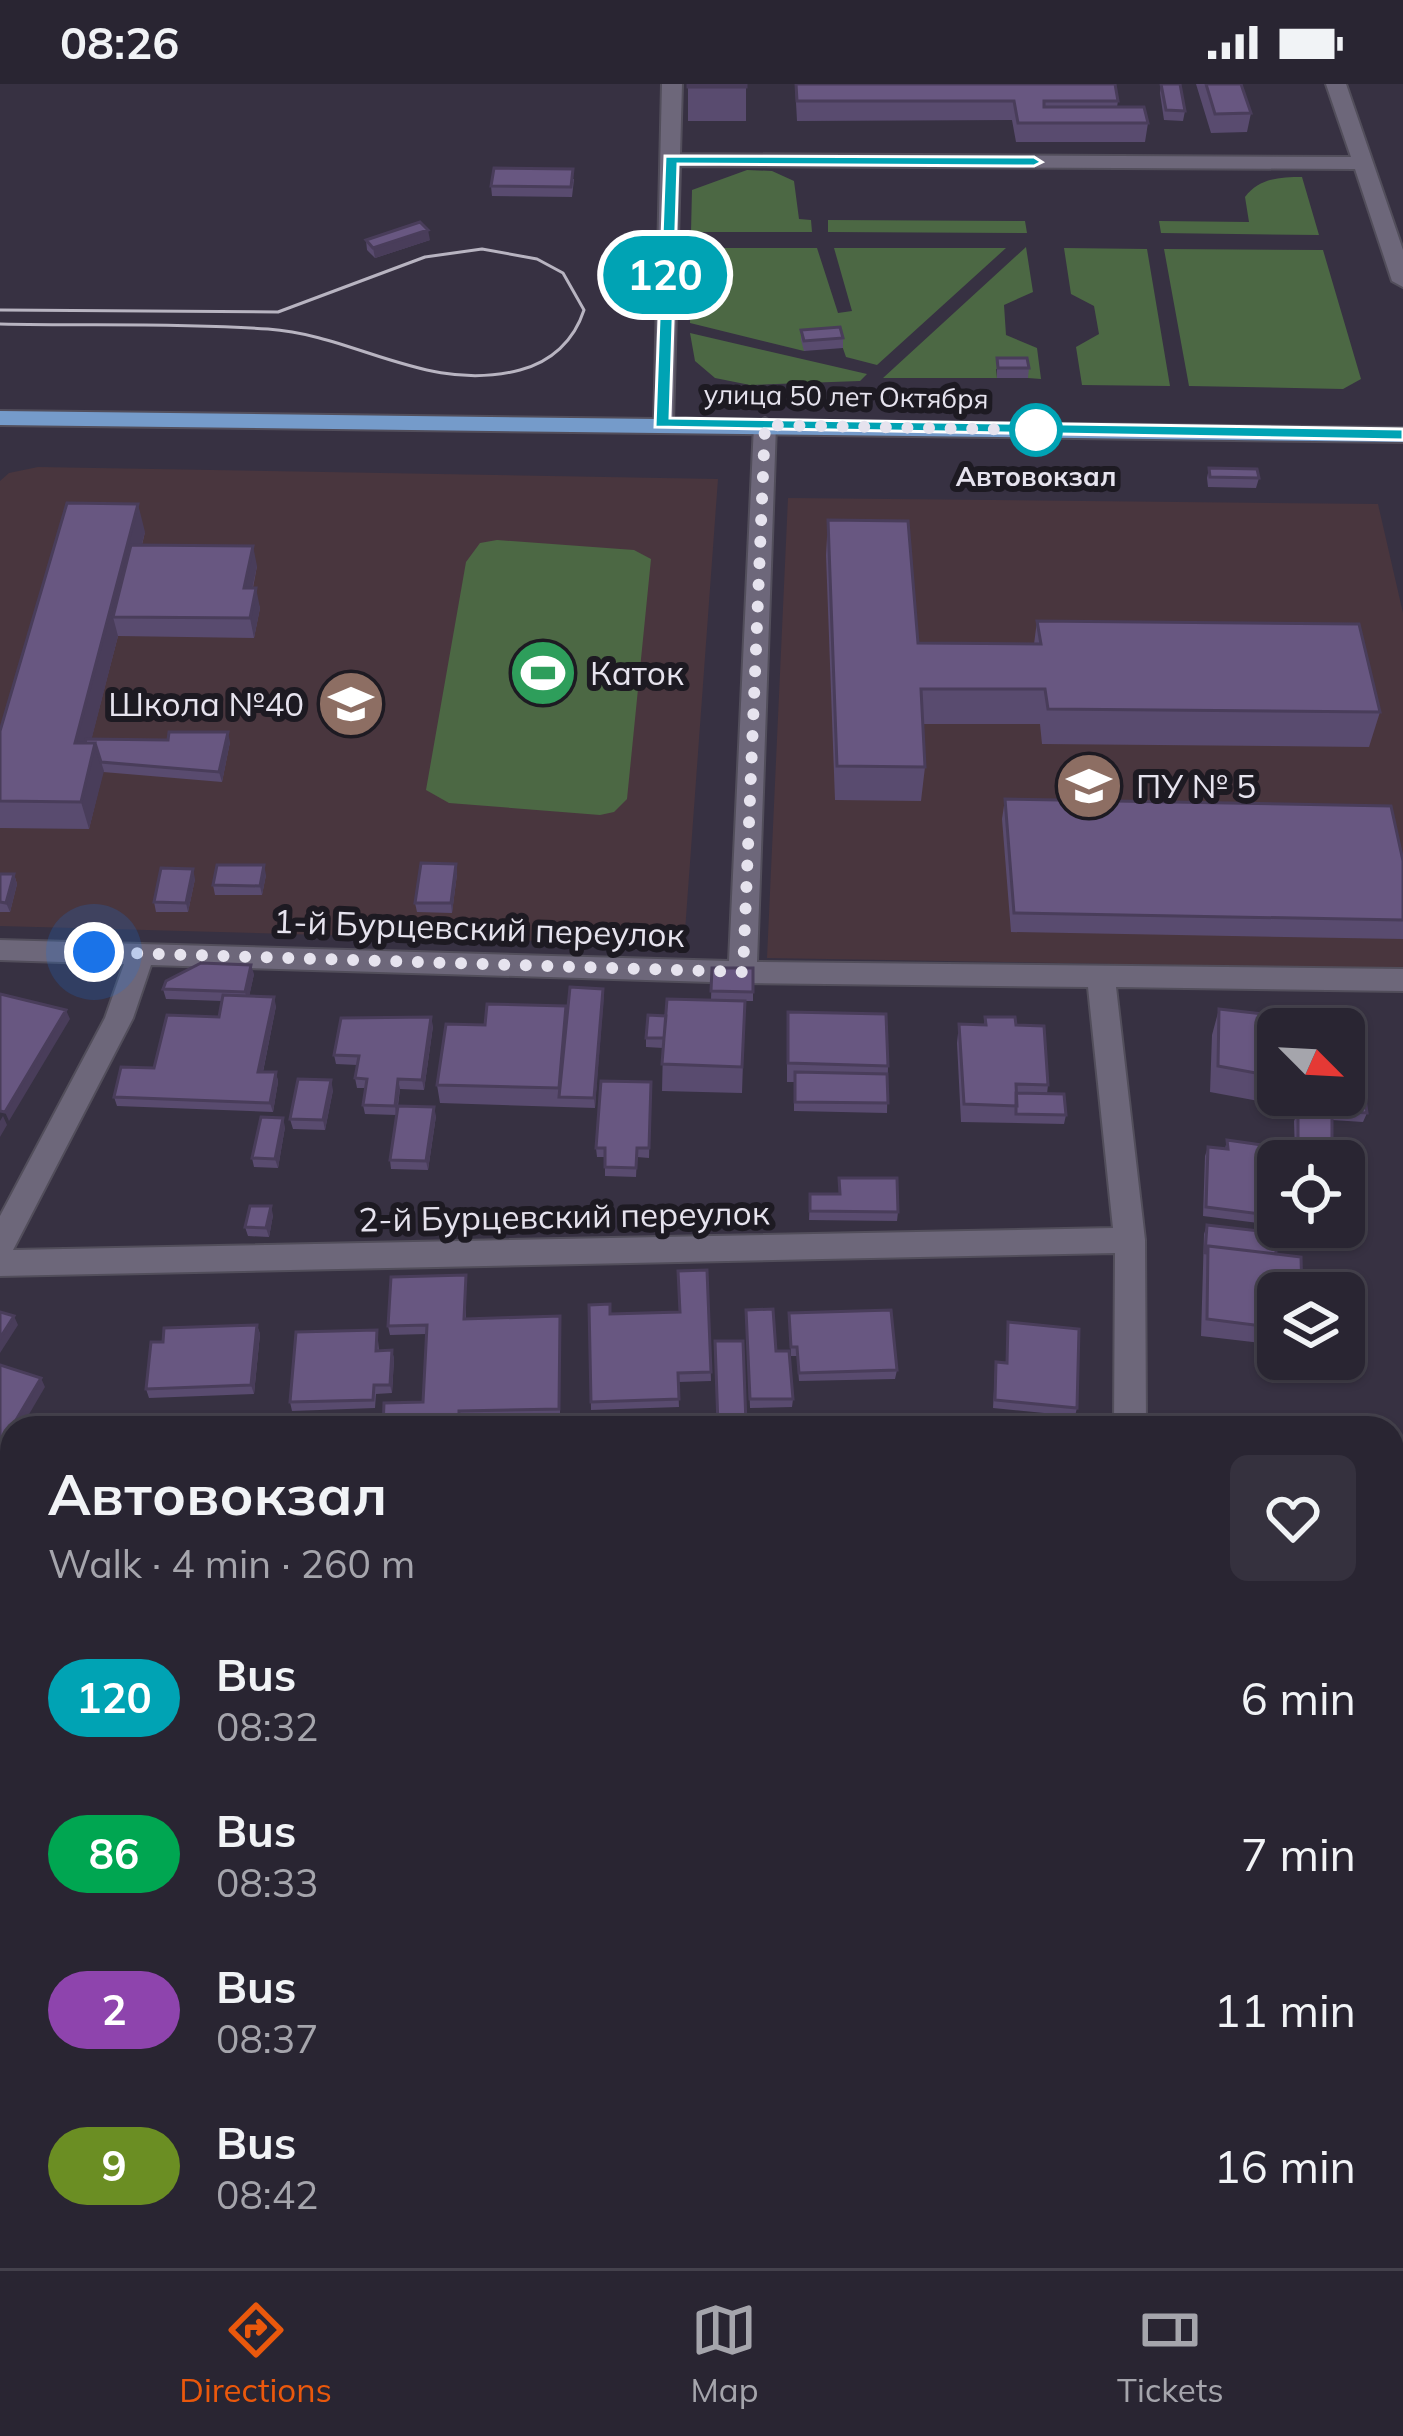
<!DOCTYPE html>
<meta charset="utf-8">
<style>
:root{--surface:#292532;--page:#35313e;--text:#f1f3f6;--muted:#a5a5ac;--line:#45424d;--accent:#ea580c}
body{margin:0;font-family:Mulish,sans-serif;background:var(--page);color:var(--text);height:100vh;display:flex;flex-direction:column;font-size:45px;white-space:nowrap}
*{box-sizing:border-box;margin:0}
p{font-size:39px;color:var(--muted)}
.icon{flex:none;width:66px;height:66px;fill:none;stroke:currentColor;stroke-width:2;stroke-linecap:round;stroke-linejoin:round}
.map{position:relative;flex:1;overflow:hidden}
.panel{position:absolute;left:0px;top:1332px;width:1404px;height:852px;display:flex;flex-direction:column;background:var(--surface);border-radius:36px 36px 0 0;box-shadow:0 3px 9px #0004,0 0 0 3px var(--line)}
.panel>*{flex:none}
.badge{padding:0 24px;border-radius:39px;font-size:42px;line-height:78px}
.needle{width:78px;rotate:114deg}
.buttons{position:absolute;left:1257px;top:924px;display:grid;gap:24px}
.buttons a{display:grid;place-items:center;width:108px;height:108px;border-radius:18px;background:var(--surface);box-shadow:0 3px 9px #0004,0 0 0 3px var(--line);font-size:60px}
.you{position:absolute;width:60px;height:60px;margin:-30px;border:9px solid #fff;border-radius:50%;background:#1a73e8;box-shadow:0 0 0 18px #1a73e833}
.map>.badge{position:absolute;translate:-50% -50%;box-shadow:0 0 0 6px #fff}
.round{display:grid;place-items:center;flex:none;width:126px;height:126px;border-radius:18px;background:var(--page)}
.summary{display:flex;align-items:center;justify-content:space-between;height:204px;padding:0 48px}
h1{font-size:57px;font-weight:700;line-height:90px}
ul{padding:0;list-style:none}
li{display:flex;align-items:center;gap:36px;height:156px;padding:0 48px}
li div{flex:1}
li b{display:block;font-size:45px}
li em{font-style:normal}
li .badge{min-width:132px;font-weight:700;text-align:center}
.status{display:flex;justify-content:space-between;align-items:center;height:84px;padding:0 60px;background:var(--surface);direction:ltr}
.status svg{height:33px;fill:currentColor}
.menu{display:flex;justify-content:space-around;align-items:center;height:168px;border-top:3px solid var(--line);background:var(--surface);font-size:33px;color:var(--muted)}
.menu a{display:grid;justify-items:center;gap:6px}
.menu .current{color:var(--accent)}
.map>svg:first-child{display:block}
</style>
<div class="status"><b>08:26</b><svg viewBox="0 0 49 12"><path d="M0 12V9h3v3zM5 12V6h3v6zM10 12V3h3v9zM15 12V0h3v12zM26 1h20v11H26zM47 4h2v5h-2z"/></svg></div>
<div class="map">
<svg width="1403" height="2184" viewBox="0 0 1403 2184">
<rect width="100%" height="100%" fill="#373142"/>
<path fill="#49363e" d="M38,383L718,395L684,861L0,842V397L9,389Z
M788,414L1378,420L1403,529V885L767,874Z"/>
<path fill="#4c6844" d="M747,86L772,87L794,97L799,135L811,136L812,148H691L692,106Z
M1302,93L1319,151L1161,149L1159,137L1249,138L1245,113C1259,94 1280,93 1302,93Z
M828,136L1025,137L1027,149L828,148Z
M1026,163L1033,208L1004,221L1006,251L1037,264L1041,295L1028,294L1026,285H996L997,294H883Z
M692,164H817L838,229L852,227L834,164H1006L877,281L846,273L839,253L804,267L690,239Z
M1064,164L1147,165L1170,302L1082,301L1076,263L1099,250L1094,222L1071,210Z
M1164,165L1323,166L1361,295L1343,305L1189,302Z
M690,249L867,290L860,297L750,301L715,294L695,277Z
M497,456L634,466L651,475L627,715L614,728L600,731L449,719L426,706L466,478L480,459Z"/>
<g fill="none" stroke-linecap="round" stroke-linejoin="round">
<g stroke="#524e5b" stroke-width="4">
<path id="minor" d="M662,0H682L680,70L1351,73L1326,0H1346L1403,166V203L1392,197L1355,85L680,82L673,339L662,346L654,344Z
M765,334L776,341L757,878L1403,885V907L1116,903L1145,1156L1146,1344H1114L1115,1169L0,1192V1132L105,934L124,880L0,876V856L729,877L754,341ZM151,881L743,899L1088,903L1113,1144L13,1166L133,934Z
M0,1733H12V1769H0Z
M1085,2172H1125V2184H1085Z"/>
</g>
<g stroke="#524e5b" stroke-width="4">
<path id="major" d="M0,327L1403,344V358L0,341Z"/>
</g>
<use href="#minor" fill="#6d677a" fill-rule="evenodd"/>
<use href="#major" fill="#759bca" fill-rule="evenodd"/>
<path stroke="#b8b4c1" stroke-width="3" d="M0,226L278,228L425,173L482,165L537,175L563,189L584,226C574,257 551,278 520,286C428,310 356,251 268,245C179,239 89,242 0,240"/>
</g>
<path fill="#594b6f" d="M688,0H746V37H688Z
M795,0H1115L1118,17L1117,23L1148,39L1145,58H1016L1012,36L797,37Z
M1161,0L1185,27L1183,37L1164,36L1160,9Z
M1196,0H1241L1251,29L1247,48L1211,49Z
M574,95L572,113L492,112L491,102Z
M366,156H430L375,174L367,166Z
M801,246L843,254V264L804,267L801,256Z
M997,274L1029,284L1028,294H997Z
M1209,384L1259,394L1256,404L1208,403L1207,394Z
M828,436L918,559L1034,560L1037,537L1380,628L1369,663L1042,660L1040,640H923L925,683L921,717L835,716L826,471Z
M145,448L142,461L257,482L253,504L260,524L254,554L118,552L91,656L230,658L222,698L103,688L89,745L0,744V647Z
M1005,715L1403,777V855L1011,848L1002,735Z
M456,780L457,790L452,829L417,828L415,819Z
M0,790H14L17,800L10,828H0Z
M266,791L262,811H215L213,801Z
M195,795L188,828H156L154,818Z
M712,884H753V917H745L742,1009L662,1007L663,964L646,963V954L666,932L711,916Z
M254,890L249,912L276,922L263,988H276L278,998L273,1028L117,1022L114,1013L154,984L219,933L222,917L166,915L163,905Z
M603,905L595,1024L440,1019L437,1001L485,941L567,934Z
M1219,925L1278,945V1011H1344L1367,1029L1363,1038L1332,1036V1065L1328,1074L1295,1070L1294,1037L1298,1028L1314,1030L1312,1015L1308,1026L1210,1008L1212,951Z
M985,933L1016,941L1048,1001L1047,1010L1066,1031L1064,1040L961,1038L957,959L959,940L984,941Z
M433,942L424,1006L400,1005L398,1022L436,1032L428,1086L391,1085L390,1076L396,1031L365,1030L363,1021L366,1004H357L355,994L357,981L336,980L334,971Z
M787,947L888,982L887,1029L794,1027V998H787Z
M651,998L649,1074L637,1073L636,1093L605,1092V1073H597L596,1064Z
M333,1006L325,1046L293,1045L290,1035Z
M285,1043L278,1084L254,1083L252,1074Z
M1227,1056L1261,1069L1276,1132L1273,1141L1203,1132L1205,1072L1208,1063L1225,1065Z
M839,1094L898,1128L897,1137L809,1136L810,1110H839Z
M273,1131L269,1153L248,1152L245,1143Z
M1207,1141L1278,1209V1261L1201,1252L1204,1150Z
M707,1186L711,1297L678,1298L679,1323L591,1326L589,1221L610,1230L680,1228Z
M466,1191V1235L560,1232V1333L460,1336V1344H383L423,1318L426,1250L390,1251L388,1242Z
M746,1226L793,1315L792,1323L750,1324Z
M789,1229L897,1286L895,1295L799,1297L797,1272H791Z
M1008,1238L1077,1324L1075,1332L993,1324L995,1286L996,1278L1006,1279Z
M257,1241L260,1250L254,1310L149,1314L146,1305Z
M377,1246L379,1267L392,1266L394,1275L392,1309L376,1310L375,1324L292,1327L290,1318Z
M715,1257H743L746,1344H717Z
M0,1418H12V1468H0Z
M12,1578V1714H0V1579Z
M1,1878H12V1964H0Z
M1175,2172H1259V2184H1191L1174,2181Z"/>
<path fill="#493d5a" d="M428,146L430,156L375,174L373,164Z
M138,420L145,448L123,533H113L118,552L86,677L75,659Z
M253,462L257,482L248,524L244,504Z
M256,504L260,524L254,554L250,534Z
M228,648L230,658L222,698L219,688Z
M95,659L104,687L89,745L81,718Z
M456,780L457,790L452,829L451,819Z
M264,781L266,791L262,811L260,802Z
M193,785L195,795L188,828L186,819Z
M14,790L17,800L10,828L6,819Z
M251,881L254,890L248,918L245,908Z
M603,905L604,914L595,1024L594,1014Z
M274,913L276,922L261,997L258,988Z
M66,926L70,935L9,1037L5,1028Z
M431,933L433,942L424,1006L422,996Z
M276,988L278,998L273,1028L270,1019Z
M398,995L400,1005L396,1031L395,1022Z
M331,996L333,1006L325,1046L323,1036Z
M434,1023L436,1032L428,1086L426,1077Z
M3,1032L7,1041L0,1053V1037Z
M283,1034L285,1043L278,1084L275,1075Z
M271,1122L273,1131L269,1153L266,1144Z
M14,1232L18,1241L0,1269V1254Z
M257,1241L260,1250L254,1310L251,1301Z
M392,1266L394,1275L392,1309L390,1301Z
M41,1294L45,1303L21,1344H12V1358L0,1378V1363Z
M10,2159L12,2172H14L13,2184H7Z"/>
<path fill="#685781" stroke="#493d5a" stroke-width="3" d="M688,0H746V3H688Z
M796,0H1115L1118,17H1044V23H1144L1148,39H1018L1014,17H797Z
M1161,0H1180L1185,27L1166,26Z
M1206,0H1241L1251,29L1215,30Z
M494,84L573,85L571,103L491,102Z
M420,138L428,146L373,164L366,156Z
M840,243L843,254L804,257L801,246Z
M997,274H1027L1029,284H998Z
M1209,384L1257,385L1259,394L1210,393Z
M67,419L138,420L75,659H95L81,718L0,717V647Z
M828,436L908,437L918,559L1041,560L1037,537L1359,540L1380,628L1048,625L1045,605H921L925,683L837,682Z
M131,461L253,462L244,504H256L250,534L113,533Z
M169,648H228L219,688L101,678L95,659H85L86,655L168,656Z
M1005,715L1391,722L1403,777V836L1014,829Z
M421,779L456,780L451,819H415Z
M217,781H264L260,802L213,801Z
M161,784L193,785L186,819L154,818Z
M0,790H14L6,819L0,818Z
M201,879L251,881L245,908L163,905L166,897Z
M712,884H753V908L711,907Z
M570,903L603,905L594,1014L559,1013Z
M0,910L66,926L5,1028L0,1027Z
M223,911L274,913L258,988H276L270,1019L114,1013L121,983L154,984L167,931L219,933Z
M667,915L745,917L742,983L662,980Z
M487,920L566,922L559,1004L437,1001L446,940L485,941Z
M1219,925L1317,936V945H1278V993L1218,982Z
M788,928L886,930L888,982L788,979Z
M648,931L666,932L664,954H646Z
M431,933L422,996L398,995L395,1022L363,1021L367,995L355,994L359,972L334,971L341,934Z
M985,933H1015L1016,941L1044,942L1048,1001L1016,1000L1017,1022L964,1020L959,940L986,941Z
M795,988L887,990L888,1019L795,1018Z
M298,995L331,996L323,1036L290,1035Z
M601,997L651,998L649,1064H637L636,1084L605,1083V1064H596Z
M1344,1005L1364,1006L1367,1029L1318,1026L1316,1011H1344Z
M1016,1009L1064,1010L1066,1031L1016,1030Z
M398,1022L434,1023L426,1077L390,1076Z
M1298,1028L1332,1032V1065L1298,1061Z
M261,1033L283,1034L275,1075L252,1074Z
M1227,1056L1262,1061L1261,1069L1276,1071V1132L1206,1123L1208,1063L1228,1065Z
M839,1094H897L898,1128L810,1127V1110H840Z
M250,1122H271L266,1144L245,1143Z
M1207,1141L1276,1149V1170L1208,1162L1205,1170Z
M1208,1162L1301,1173L1302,1209H1278V1244L1207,1235Z
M707,1186L711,1288L678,1289L679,1315L591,1318L589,1221L610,1220V1230L680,1228L678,1187Z
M466,1191L464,1235L560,1232L559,1325L459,1327V1342L383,1344L384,1319L423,1318L427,1241L388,1242L391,1193Z
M773,1225L776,1267H789L793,1315H750L746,1226Z
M891,1226L897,1286L799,1289L797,1263H791L789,1229Z
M0,1228L14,1232L0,1254Z
M1008,1238L1079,1245L1077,1324L995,1316L996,1278L1007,1279Z
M257,1241L251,1301L146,1305L151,1258H163L164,1244Z
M377,1246L376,1267L392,1266L390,1301H374L373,1316L290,1318L296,1248Z
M715,1257H743L746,1340L718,1341Z
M0,1281L41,1294L0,1363Z
M0,1418H12V1460H0Z
M12,1578V1707H0V1579Z
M1,1878H12V1959H0Z
M0,2159H10L7,2184H0Z
M414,2172L463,2173V2184H414Z
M758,2172H797L798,2184H758Z
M1178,2172H1259V2184H1218L1178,2177Z
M1269,2177L1307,2184H1269Z"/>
<path fill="#00a3b4" stroke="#fff" stroke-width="3" d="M665,72L1034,73L1042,78L1034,82L678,80L670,334L1403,345V356L655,343Z"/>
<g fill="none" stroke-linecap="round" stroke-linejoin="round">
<path stroke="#e6e3ee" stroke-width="12" stroke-dasharray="0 21.6" d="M94,868L743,888L765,341L1036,346"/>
</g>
<defs>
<g id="stadium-disc" transform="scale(3.45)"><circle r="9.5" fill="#2e9e5b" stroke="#1d1a22"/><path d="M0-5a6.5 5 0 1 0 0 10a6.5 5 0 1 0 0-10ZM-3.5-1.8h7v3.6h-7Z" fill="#fff"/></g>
<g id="school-disc" transform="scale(3.45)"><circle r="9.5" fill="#8d6e63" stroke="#1d1a22"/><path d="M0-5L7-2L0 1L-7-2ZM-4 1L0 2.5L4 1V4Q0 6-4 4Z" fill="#fff"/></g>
</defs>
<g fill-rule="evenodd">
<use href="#stadium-disc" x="543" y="589"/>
<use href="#school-disc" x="351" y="620"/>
<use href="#school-disc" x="1089" y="702"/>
</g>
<circle fill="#fff" stroke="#00a3b4" stroke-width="6" cx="1036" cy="346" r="24"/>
<g text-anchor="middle" stroke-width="12" stroke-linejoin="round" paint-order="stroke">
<g font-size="27" fill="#e6e3ee" stroke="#1d1a22">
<text transform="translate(846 313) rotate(1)" y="9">улица 50 лет Октября</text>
</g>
<g font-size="27" font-weight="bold" fill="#e6e3ee" stroke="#1d1a22">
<text x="1036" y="402">Автовокзал</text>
</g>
<g font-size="33" fill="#e6e3ee" stroke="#1d1a22" text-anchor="start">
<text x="590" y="601">Каток</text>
<text x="304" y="632" text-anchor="end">Школа №40</text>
<text x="1136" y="714">ПУ № 5</text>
</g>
<g font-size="33" fill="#e6e3ee" stroke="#1d1a22">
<text transform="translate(479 844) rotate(2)" y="12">1-й Бурцевский переулок</text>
<text transform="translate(564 1132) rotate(-1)" y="12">2-й Бурцевский переулок</text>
</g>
</g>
</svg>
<div class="buttons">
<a><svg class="needle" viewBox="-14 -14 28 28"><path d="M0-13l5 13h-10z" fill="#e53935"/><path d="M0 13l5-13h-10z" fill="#a5a5ac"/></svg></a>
<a><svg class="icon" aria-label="locate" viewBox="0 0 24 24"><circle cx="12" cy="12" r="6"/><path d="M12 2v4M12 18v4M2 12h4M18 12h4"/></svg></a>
<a><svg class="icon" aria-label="layers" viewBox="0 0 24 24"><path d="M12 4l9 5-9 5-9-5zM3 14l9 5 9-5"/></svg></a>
</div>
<div class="you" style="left:94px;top:868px"></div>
<b class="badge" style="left:665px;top:191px;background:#00a3b4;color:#fff">120</b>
<section class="panel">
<div class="summary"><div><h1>Автовокзал</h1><p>Walk · 4 min · 260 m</p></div><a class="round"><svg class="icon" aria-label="heart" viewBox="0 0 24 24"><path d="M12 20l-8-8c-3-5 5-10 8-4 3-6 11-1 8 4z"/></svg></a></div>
<ul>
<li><span class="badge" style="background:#00a3b4;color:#fff">120</span><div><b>Bus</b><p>08:32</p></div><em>6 min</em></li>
<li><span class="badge" style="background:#00a651;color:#fff">86</span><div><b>Bus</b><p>08:33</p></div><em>7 min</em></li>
<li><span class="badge" style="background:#8e44ad;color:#fff">2</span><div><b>Bus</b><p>08:37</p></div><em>11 min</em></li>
<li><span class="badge" style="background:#6b8e23;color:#fff">9</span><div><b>Bus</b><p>08:42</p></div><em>16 min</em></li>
</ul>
</section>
</div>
<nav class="menu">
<a class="current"><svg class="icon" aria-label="directions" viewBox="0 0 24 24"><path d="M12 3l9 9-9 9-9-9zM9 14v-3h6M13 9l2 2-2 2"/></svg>Directions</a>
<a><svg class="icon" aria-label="map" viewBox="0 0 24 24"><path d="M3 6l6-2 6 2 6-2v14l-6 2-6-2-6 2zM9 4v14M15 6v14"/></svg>Map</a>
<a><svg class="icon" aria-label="tickets" viewBox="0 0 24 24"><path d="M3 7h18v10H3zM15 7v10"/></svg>Tickets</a>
</nav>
